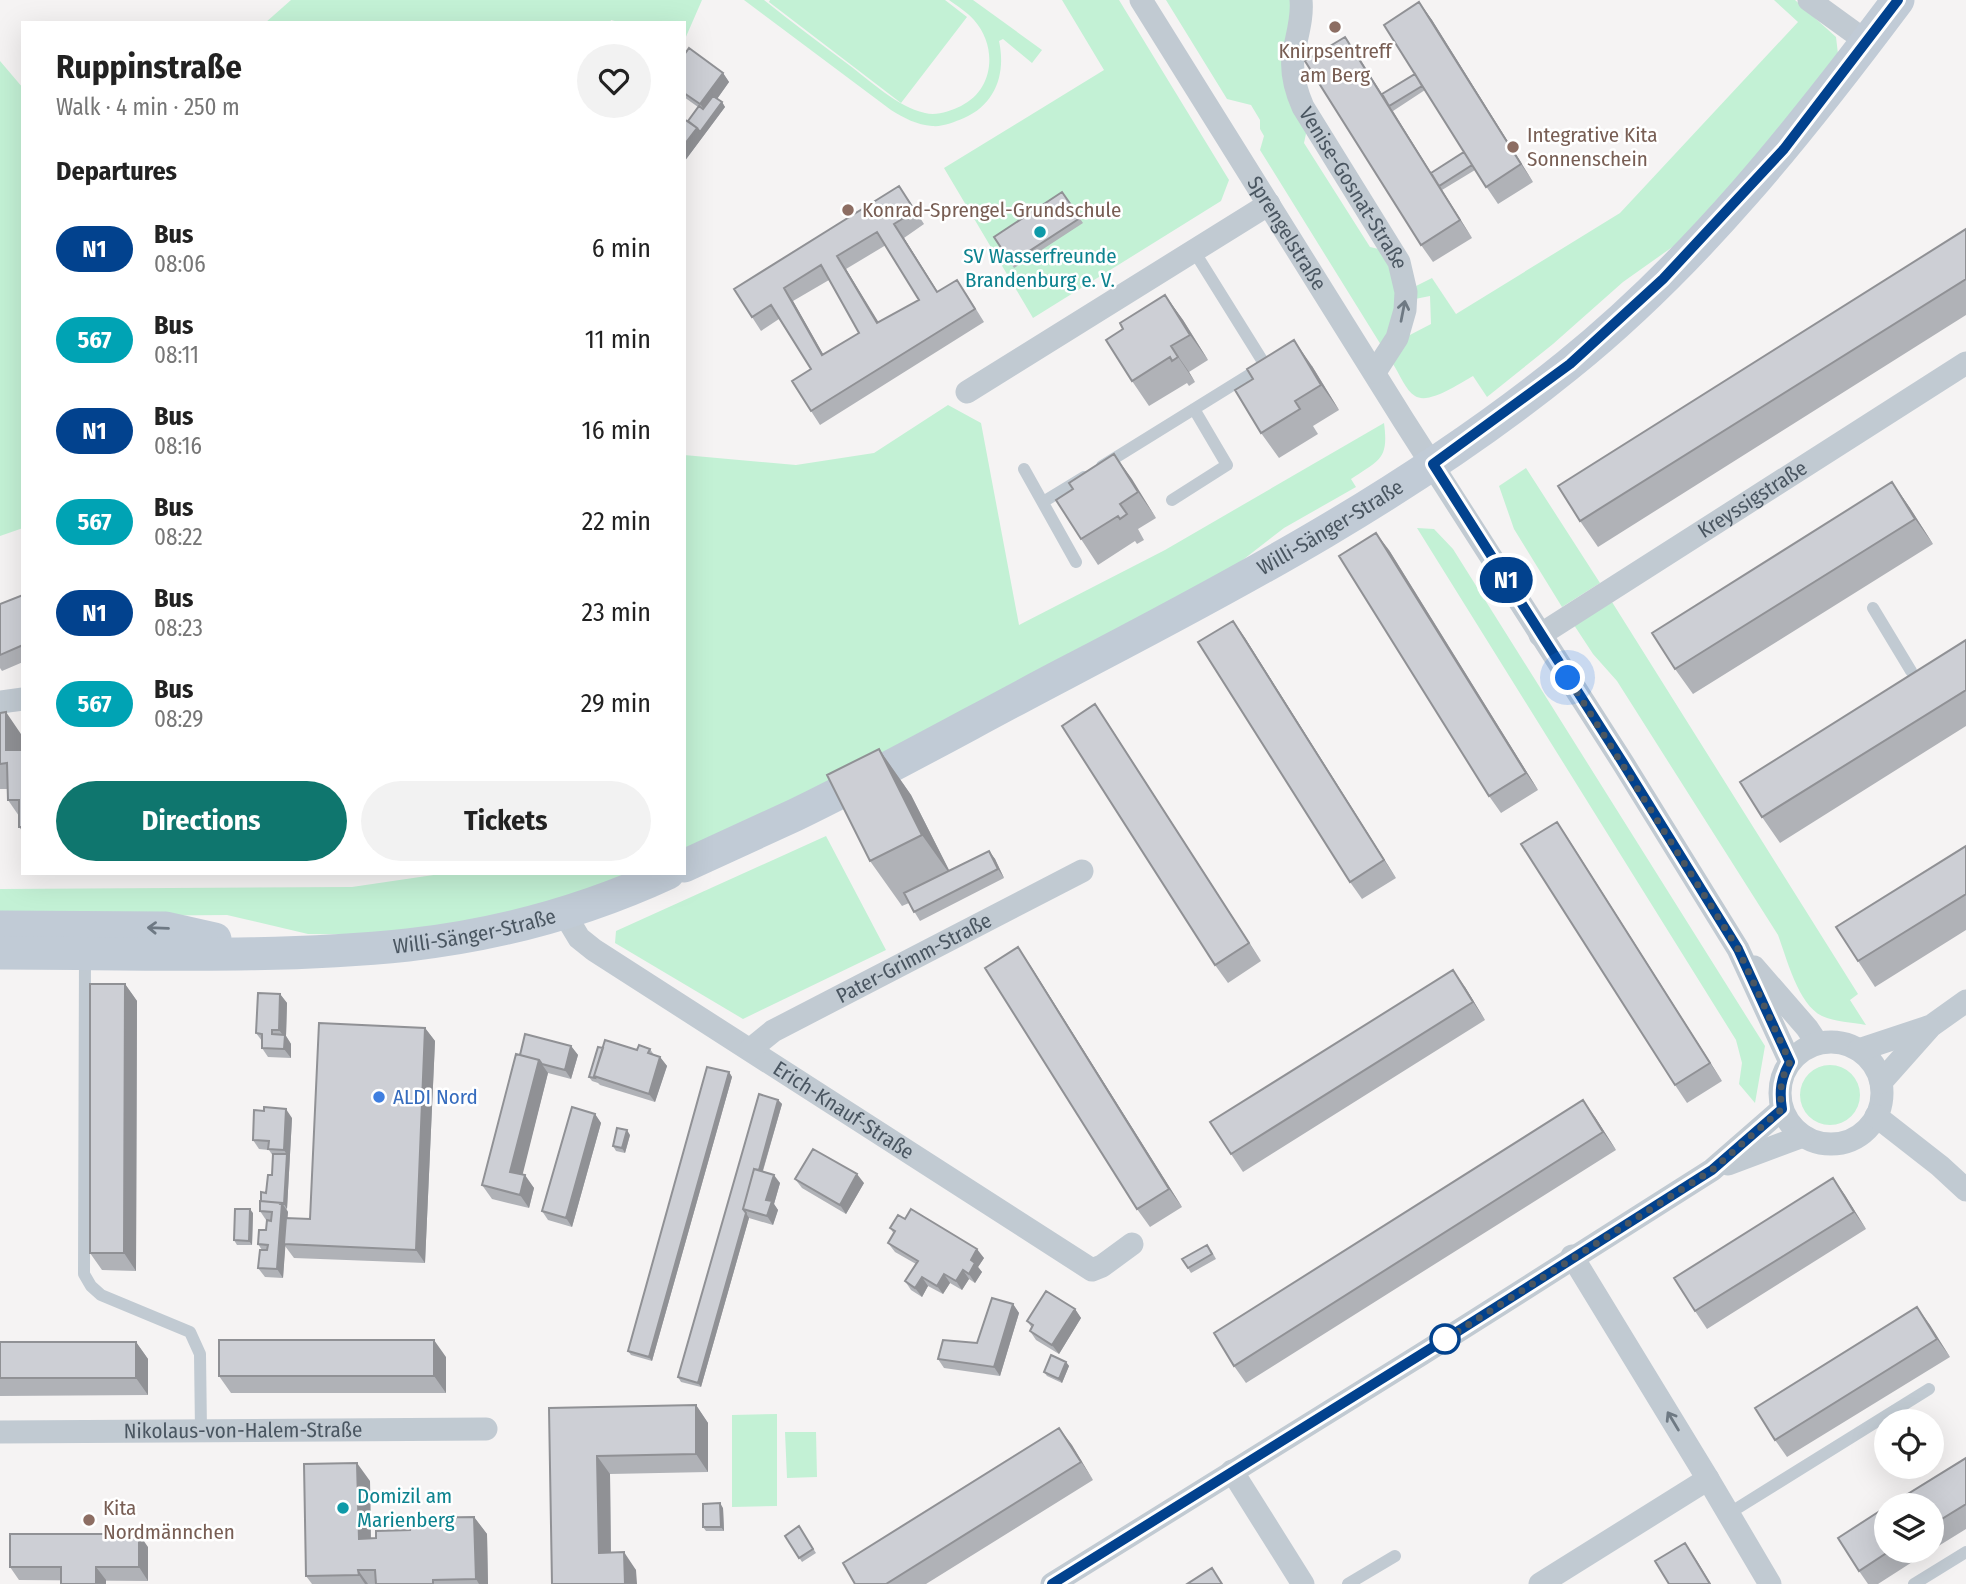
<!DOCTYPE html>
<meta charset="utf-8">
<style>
:root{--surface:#fff;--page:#f2f2f2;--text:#222;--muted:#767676;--accent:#0f766e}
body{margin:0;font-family:"Fira Sans Condensed",sans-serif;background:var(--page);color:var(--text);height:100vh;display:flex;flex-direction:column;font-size:26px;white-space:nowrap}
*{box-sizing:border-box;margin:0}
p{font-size:23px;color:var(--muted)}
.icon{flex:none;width:38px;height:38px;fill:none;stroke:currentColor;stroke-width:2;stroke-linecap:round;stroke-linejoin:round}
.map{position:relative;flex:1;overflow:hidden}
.sheet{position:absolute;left:21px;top:21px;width:665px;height:854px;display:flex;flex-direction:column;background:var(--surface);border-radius:0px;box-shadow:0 7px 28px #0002}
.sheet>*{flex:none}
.badge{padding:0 14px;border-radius:23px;font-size:24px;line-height:46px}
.controls{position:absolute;left:1874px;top:1409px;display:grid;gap:14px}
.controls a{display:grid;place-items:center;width:70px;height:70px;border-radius:50%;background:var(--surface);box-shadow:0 7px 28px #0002;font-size:35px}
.you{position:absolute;width:35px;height:35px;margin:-18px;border:5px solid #fff;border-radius:50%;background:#1a73e8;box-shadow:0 0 0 10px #1a73e833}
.map>.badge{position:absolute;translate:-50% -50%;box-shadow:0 0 0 4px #fff}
h2{padding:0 35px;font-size:26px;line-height:63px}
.round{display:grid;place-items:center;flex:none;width:74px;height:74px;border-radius:37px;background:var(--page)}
.headline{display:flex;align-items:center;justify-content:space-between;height:119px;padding:0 35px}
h1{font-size:33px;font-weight:700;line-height:52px}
.cta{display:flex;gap:14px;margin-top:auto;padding:14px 35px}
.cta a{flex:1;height:80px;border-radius:42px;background:var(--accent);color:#fff;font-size:28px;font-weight:700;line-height:80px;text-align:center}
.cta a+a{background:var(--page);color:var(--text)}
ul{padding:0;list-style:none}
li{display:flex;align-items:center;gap:21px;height:91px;padding:0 35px}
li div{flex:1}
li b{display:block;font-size:26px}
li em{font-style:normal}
li .badge{min-width:77px;font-weight:700;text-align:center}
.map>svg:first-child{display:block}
</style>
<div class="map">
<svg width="1966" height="1584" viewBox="0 0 1966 1584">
<rect width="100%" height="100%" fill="#f5f3f3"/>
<path fill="#c3f1d5" d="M291,0H702L685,39L684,23H622L611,20L610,23H265Z
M744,0H764C791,22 820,43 849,65C872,82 896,106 925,113C937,116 950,111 961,106C994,90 998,47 974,20C967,12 957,6 949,0H973L1042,50L1032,63L1003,39L999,41C1006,73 996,104 964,118C954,122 943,127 932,126C917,125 904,118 891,110Z
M770,0H945L967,17L901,103L769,2Z
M1062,0H1119L1229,180L1221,201L1033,318L944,168L1104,70Z
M1166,0H1294L1307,129L1304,143L1370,247L1383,250L1397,278L1392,333L1381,345L1260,150L1264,136L1260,129V120L1251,105L1227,99Z
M1774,0H1795L1836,37L1838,54L1734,184L1678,243L1623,282L1553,344L1487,397L1473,376C1460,383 1429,405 1415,396C1406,391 1399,373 1393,364L1406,337L1431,324L1430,296L1415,299L1412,288L1432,278L1456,314L1620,213L1798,22Z
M0,61L23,88V528L0,536Z
M948,405L981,423L1019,625L1165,550L1384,423C1389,460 1379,460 1351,479L1356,487L1284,528L1235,566L842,778L684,853V455L796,465L874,453Z
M1526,468L1600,583L1562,607L1514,529L1499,486Z
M1417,528L1434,529L1453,549L1765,1046L1755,1103L1739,1084L1742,1063L1736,1040Z
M1612,602L1858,994L1850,1000L1866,1025C1852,1022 1835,1022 1822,1016C1798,1004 1787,959 1778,935L1617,681L1593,654L1574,625Z
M826,836L886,950L743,1019L615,943L616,931Z
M447,873H637L522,914L398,935L308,934L227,915L0,917V889L352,887Z
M1800 1095a30 30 0 1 1 60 0a30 30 0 1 1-60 0Z
M777,1414V1506L732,1507V1415Z
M785,1432H816L817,1477L787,1478Z"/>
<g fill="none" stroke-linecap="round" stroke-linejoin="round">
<path stroke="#c1cad2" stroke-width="12" d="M1102,466L1265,365L1194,251
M1024,469L1076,562
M1172,500L1227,465L1194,409
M1043,502L1084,477
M1873,608L1911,671
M85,953L84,1274L91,1286L101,1295L190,1332L200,1354L201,1431
M1728,1514L1929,1389
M1348,1584L1395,1556
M1914,1584L1966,1552"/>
<g stroke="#c1cad2" stroke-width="23">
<path id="s1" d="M1141,0L1404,421L1623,763L1738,949L1790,1062"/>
<path id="s2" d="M1301,0C1303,19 1296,38 1293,57C1291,75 1296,91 1303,107L1399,262L1406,292L1405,310L1397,338L1375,372"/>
<path d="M1809,0L1867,42"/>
<path d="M967,392L1269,204"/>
<path id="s3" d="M1540,635L1966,363"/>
<path d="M0,702L23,699"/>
<path id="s4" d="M564,913L579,938L594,950L1092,1270L1102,1266L1132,1244"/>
<path d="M1754,967L1807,1028L1817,1043"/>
<circle cx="1831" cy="1093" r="51"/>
<path id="s5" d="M751,1049L773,1031L1082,871"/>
<path d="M1859,1050L1931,1026L1966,1001"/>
<path d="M1881,1082L1929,1028"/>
<path d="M1876,1116L1940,1166L1966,1190"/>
<path d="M1728,1164L1803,1136"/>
<path d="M1572,1256L1708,1479"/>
<path id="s6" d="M0,1432L486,1429"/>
<path d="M1232,1471L1303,1584"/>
<path d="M1052,1584L1422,1354L1712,1170L1782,1109"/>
<path d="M1540,1584L1708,1479L1770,1584"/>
</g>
<g stroke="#c1cbd6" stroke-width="33">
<path id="s7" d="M684,866C721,849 758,832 795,815C886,771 974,721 1064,674C1239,583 1414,490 1568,365C1696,262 1800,131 1898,0"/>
<path d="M0,927L166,928L215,939"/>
<path id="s8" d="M0,953C134,953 275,959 408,945C497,935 586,911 668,873"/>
</g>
</g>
<path fill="#b0b2b7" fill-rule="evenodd" d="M1419,2L1432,20L1533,182L1498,204L1475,170L1442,190L1472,238L1433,262L1421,245L1345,37L1382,94L1415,74ZM1425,90L1464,152L1431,173L1393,111Z
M684,55L723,73L729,82L717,99L722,102L725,107L684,162V119L688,121L698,107L684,97Z
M1062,192L1083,223L1014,268L994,237Z
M908,199L924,224L904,238L937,291L966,293L984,322L820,425L811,411V369L779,319L761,331L734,289ZM886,245L919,300L878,323L846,269ZM829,280L859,333L823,354L793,301Z
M1966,229V315L1598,547L1580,521Z
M1165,295L1183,320L1208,360L1189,372L1195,382L1189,386L1187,383L1149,406L1132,381L1123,329Z
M1312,366L1339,410L1313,426L1318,434L1279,458L1261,433Z
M1114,454L1156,518L1138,529L1144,540L1137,544L1135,541L1098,565L1081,539L1073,489Z
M1892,482L1910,508L1933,544L1693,694L1675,669Z
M1389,550L1538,790L1501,813L1489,796Z
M23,595V662L2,671L0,668V604Z
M1233,621L1245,638L1396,878L1362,899L1350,882Z
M1966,640V726L1780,843L1762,817Z
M0,713L23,737V832L19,827V816L8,800L7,789H0Z
M1107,722L1261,961L1228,983L1215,965Z
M879,749L911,795L949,870L989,851L995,859L1004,878L920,921L909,903L902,906L870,861Z
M1557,822L1569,840L1722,1081L1687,1103L1675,1085Z
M1966,846V930L1875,987L1858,961Z
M1030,965L1182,1207L1150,1227L1137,1209Z
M125,984L137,1001L136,1271L102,1270L90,1253Z
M1465,987L1485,1020L1243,1172L1231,1154Z
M280,994L287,1003L286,1036L291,1044V1058L268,1057L262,1048V1041L256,1033Z
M425,1028L435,1041L425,1263L294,1258L285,1246L283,1278L265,1277L258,1268L262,1250L258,1244L271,1221L266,1220L260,1211L272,1175L273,1156L269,1150L259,1149L253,1140L292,1118L287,1209L286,1208L288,1212L287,1218L310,1219Z
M571,1046L578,1055L571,1079L548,1073L522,1174L534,1188L529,1208L492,1199L482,1185L520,1055Z
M603,1048L637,1050L650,1049L654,1055L660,1057L667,1066L655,1102L600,1085L598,1083L592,1081L589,1077Z
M729,1072L732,1077L652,1361L631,1355L628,1351Z
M778,1100L782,1104L763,1171L780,1183L774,1204L778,1210L773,1225L749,1218L701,1387L681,1382L678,1377Z
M595,1114L601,1123L572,1227L548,1220L542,1211Z
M1595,1117L1616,1150L1246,1383L1234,1366Z
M630,1135L625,1153L616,1151L613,1146Z
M1833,1178L1866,1229L1707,1329L1695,1311Z
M795,1179L864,1183L846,1214L802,1188Z
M253,1213L252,1245H237L234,1240Z
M905,1219L984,1258L978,1267L982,1272L975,1283L969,1279L962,1290L950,1283L943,1294L928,1286L922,1297L911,1290L905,1281L916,1264L895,1252L888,1243L894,1234L890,1228Z
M1211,1250L1216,1259L1191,1273L1182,1259Z
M1013,1304L1019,1313L1000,1376L944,1368L938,1359L977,1343Z
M1917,1307L1950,1357L1787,1457L1775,1440Z
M1075,1309L1081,1318L1059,1354L1036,1340L1030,1331L1032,1328L1027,1321Z
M0,1342H136L148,1359V1395L0,1396Z
M446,1357V1393H231L219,1376Z
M1066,1362L1069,1366L1062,1383L1047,1376L1044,1372Z
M696,1405L708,1423V1472L610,1474L611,1552L636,1570L552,1584L549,1408Z
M1059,1428L1093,1480L926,1584H855Z
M1966,1458V1529L1932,1550V1505Z
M370,1481L371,1539L376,1538L410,1530L474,1517L487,1534L488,1584H312L306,1576Z
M723,1508L724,1531H706L703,1527Z
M799,1526L816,1553L802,1562L785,1536Z
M148,1547V1581L19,1580L10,1567Z
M1886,1550H1931L1878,1584H1868L1859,1571Z"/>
<path fill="#909195" d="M1419,2L1432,20L1533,182L1521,164Z
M1345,37L1357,54L1472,238L1460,220Z
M723,73L729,82L707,113L700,104Z
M722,102L725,107L684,162V145L697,128Z
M894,224L904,238L946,305L937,292Z
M837,256L846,269L887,336L877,323Z
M784,288L793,301L831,368L822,355Z
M1165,295L1183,320L1208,360L1190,335Z
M1294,340L1312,366L1339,410L1321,385Z
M1171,346L1189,372L1195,382L1178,357Z
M1114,454L1132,479L1156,518L1138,492Z
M1892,482L1910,508L1933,544L1915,519Z
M1376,533L1389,550L1538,790L1526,773Z
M1233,621L1245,638L1396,878L1384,860Z
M1095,704L1107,722L1261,961L1249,943Z
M6,712L23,737V773L6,750Z
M879,749L911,795L954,880L922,835Z
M1557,822L1569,840L1722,1081L1710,1063Z
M989,851L995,859L1004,878L998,869Z
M1018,947L1030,965L1182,1207L1169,1189Z
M1453,970L1465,987L1485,1020L1473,1002Z
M125,984L137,1001L136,1271L124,1253Z
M280,994L287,1003L286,1036L291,1044V1058L284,1049L285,1038L279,1030Z
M425,1028L435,1041L425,1263L416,1250Z
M571,1046L578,1055L571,1079L565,1070Z
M660,1057L667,1066L655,1102L649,1094Z
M539,1060L548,1073L520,1185L510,1172Z
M729,1072L732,1077L652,1361L649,1357Z
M778,1100L782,1104L751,1211L747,1210Z
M1583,1100L1595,1117L1616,1150L1603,1132Z
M286,1109L292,1118L287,1209L284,1204L287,1155L284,1150Z
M595,1114L601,1123L572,1227L566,1218Z
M627,1130L630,1135L625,1153L622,1148Z
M857,1174L864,1183L846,1214L840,1205Z
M525,1175L534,1188L529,1208L520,1195Z
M774,1175L780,1183L774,1204L778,1210L773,1225L767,1216L766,1200Z
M1833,1178L1845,1195L1866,1229L1854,1212Z
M282,1203L288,1212L283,1278L277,1269Z
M250,1209L253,1213L252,1245L249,1241Z
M746,1213L749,1218L701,1387L698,1383Z
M977,1249L984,1258L978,1267L982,1272L975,1283L969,1274L971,1260Z
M963,1270L969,1279L962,1290L956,1281Z
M944,1274L950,1283L943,1294L937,1286Z
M922,1277L928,1286L922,1297L915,1288Z
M1013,1304L1019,1313L1000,1376L994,1367Z
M1917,1307L1930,1325L1950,1357L1937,1339Z
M1075,1309L1081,1318L1059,1354L1052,1345Z
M434,1340L446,1357V1393L434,1376Z
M136,1342L148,1359V1395L136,1378Z
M1066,1362L1069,1366L1062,1383L1059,1379Z
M696,1405L708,1423V1472L696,1454Z
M1059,1428L1072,1445L1093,1480L1081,1462Z
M597,1456L610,1474L611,1570L599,1553Z
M357,1463L370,1481L371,1556L359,1539Z
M720,1503L723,1508L724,1531L721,1527Z
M474,1517L487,1534L488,1584H479L476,1579Z
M139,1534L148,1547V1581L139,1567Z
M1685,1543L1697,1561L1711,1584H1710Z
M624,1552L636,1570L637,1584H625Z
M96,1567L106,1580V1584H96Z
M358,1570L368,1584H365L359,1575Z"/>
<path fill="#cdcfd5" stroke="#909195" stroke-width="2" fill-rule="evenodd" d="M1419,2L1521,164L1486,187L1384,25Z
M1345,37L1460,220L1421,245L1305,61Z
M689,48L723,73L700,104L684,93V55Z
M1415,74L1422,86L1389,106L1382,94Z
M713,96L722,102L700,132L697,128L688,121L699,106L703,109Z
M684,119L697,128L684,145Z
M1464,152L1472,165L1439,186L1431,173Z
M899,186L915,211L894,224L937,292L957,280L975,309L811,411L792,381L811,369L771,305L752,317L734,289ZM877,232L919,300L877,323L837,256ZM821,265L859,333L822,355L784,288Z
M1062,192L1080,218L1011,263L994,237Z
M1966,229V279L1580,521L1558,486Z
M1165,295L1190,335L1171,346L1178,357L1172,361L1170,357L1132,381L1106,340L1123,329L1120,323Z
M1294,340L1321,385L1295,401L1300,409L1261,433L1235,390L1253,379L1247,369Z
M1114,454L1138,492L1120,504L1127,514L1120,519L1118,516L1081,539L1056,500L1073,489L1069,483Z
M1892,482L1915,519L1675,669L1652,633Z
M1376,533L1526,773L1489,796L1339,556Z
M23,595V645L0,655V604Z
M1233,621L1384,860L1350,882L1198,642Z
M1966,640V690L1762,817L1740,782Z
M1095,704L1249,943L1215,965L1062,726Z
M6,712V750H23V827H19V800H8L7,763L0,764V713Z
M879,749L922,835L870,861L827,775Z
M1557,822L1710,1063L1675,1085L1521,844Z
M1966,846V894L1858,961L1836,927Z
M989,851L998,869L914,912L904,893Z
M1018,947L1169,1189L1137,1209L985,968Z
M1453,970L1473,1002L1231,1154L1210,1122Z
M90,984H125L124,1253H90Z
M258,993L280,994L279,1030H272V1034L285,1035L284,1049L262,1048V1034L256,1033Z
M319,1023L425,1028L416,1250L284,1244L286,1218L310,1219Z
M525,1034L571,1046L565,1070L542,1064L539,1060L520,1055Z
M605,1040L637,1050L639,1045L650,1049L648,1053L660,1057L649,1094L594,1076Z
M598,1047L603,1048L594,1076L595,1078L589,1077Z
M516,1054L539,1060L510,1172L525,1175L520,1195L482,1185Z
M707,1067L729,1072L649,1357L628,1351Z
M759,1094L778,1100L759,1170L754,1169L743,1209L746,1213L698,1383L678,1377Z
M1583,1100L1603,1132L1234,1366L1214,1333Z
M264,1107L286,1109L284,1150L268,1149L269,1141L253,1140L254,1110L264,1111Z
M572,1107L595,1114L566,1218L542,1211Z
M617,1128L627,1130L622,1148L613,1146Z
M813,1149L857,1174L840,1205L795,1179Z
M273,1154H287L284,1204H281L282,1203L261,1201V1192L266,1193L268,1175H272Z
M754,1169L774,1175L766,1200L772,1201L767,1216L743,1209Z
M1833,1178L1854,1212L1695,1311L1674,1278Z
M260,1201L282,1203L277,1269L258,1268L260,1250H267L268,1245L258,1244L259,1230H266L267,1220L271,1221L272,1212L260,1211Z
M235,1209H250L249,1241L234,1240Z
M911,1209L977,1249L971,1260L975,1263L969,1274L963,1270L956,1281L944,1274L937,1286L922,1277L915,1288L905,1281L918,1261L888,1243L895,1231L890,1228L898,1215L905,1219Z
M1207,1245L1212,1254L1188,1268L1182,1259Z
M1046,1291L1075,1309L1052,1345L1030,1331L1033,1325L1027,1321Z
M992,1298L1013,1304L994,1367L938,1359L943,1340L977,1343Z
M1917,1307L1937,1339L1775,1440L1755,1408Z
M219,1340H434V1376H219Z
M0,1342H136V1378H0Z
M1051,1355L1066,1362L1059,1379L1044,1372Z
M696,1405V1454L597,1456L599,1553L624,1552L625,1584H552L549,1408Z
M1059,1428L1081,1462L886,1584H855L843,1563Z
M1966,1458V1504L1932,1525V1505H1890Z
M357,1463L359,1539L376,1538V1531L410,1530L409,1518L474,1517L476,1579L433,1580V1584H376L375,1570H358L359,1575L306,1576L304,1464Z
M720,1503L721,1527H703V1504Z
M1886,1507V1550H1891L1859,1571L1838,1538Z
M799,1526L813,1549L799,1558L785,1536Z
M10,1534H139V1567H96V1584H61V1567H10Z
M1685,1543L1710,1584H1669L1655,1561Z
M1212,1568L1222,1584H1187Z"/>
<defs><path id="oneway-shaft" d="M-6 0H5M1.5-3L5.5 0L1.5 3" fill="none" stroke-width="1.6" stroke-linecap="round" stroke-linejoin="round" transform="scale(1.75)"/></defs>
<g stroke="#6e7983">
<use href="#oneway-shaft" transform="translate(1403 311) rotate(-79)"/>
<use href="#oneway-shaft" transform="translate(1673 1421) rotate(-121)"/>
</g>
<use stroke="#6e7984" href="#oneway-shaft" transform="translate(158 928) rotate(-178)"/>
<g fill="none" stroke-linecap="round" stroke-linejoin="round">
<g stroke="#fff" stroke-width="16">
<path id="line" d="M1052,1584L1441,1342L1712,1170L1782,1109C1779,1090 1781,1078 1790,1062L1738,949L1623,763L1433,464L1570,364L1663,279L1784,149L1898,0"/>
</g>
<use href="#line" stroke="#02428e" stroke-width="10"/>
<path stroke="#4a5661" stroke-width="7" stroke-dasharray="0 12.6" d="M1445,1339L1441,1342L1712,1170L1782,1109C1779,1090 1781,1078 1790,1062L1738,949L1568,678"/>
</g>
<g fill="#8d6e63" stroke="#fff" stroke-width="2.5">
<circle cx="1335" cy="27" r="7"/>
<circle cx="1513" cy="147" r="7"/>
<circle cx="848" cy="210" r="7"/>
<circle cx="89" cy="1520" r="7"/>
</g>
<g fill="#0f9aa8" stroke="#fff" stroke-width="2.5">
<circle cx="1040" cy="232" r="7"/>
<circle cx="343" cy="1508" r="7"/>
</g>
<circle fill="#3f7fe0" stroke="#fff" stroke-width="2.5" cx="379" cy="1097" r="7"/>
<circle fill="#fff" stroke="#02428e" stroke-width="3.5" cx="1445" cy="1339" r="14"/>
<g text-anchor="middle" stroke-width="5" stroke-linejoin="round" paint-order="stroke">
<g font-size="21" fill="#785e54" stroke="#fff" text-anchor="start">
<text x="1335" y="58" text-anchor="middle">Knirpsentreff<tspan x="1335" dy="24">am Berg</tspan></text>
<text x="1527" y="142">Integrative Kita<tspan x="1527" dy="24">Sonnenschein</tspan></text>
<text x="862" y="217">Konrad-Sprengel-Grundschule</text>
<text x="103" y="1515">Kita<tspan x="103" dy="24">Nordmännchen</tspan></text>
</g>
<g font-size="21" fill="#4a5661" stroke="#fff">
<text dy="7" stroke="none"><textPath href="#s2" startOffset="205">Venise-Gosnat-Straße</textPath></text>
<text dy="7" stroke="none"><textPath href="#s1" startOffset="275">Sprengelstraße</textPath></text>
<text dy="7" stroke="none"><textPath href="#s3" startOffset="252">Kreyssigstraße</textPath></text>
<text dy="7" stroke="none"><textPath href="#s7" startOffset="730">Willi-Sänger-Straße</textPath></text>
<text dy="7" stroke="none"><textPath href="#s8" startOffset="476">Willi-Sänger-Straße</textPath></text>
<text dy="7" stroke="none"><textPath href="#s5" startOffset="187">Pater-Grimm-Straße</textPath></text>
<text dy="7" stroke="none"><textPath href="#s4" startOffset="345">Erich-Knauf-Straße</textPath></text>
<text dy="7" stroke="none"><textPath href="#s6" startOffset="243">Nikolaus-von-Halem-Straße</textPath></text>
</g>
<g font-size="21" fill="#0d838f" stroke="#fff">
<text x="1040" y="263">SV Wasserfreunde<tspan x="1040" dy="24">Brandenburg e. V.</tspan></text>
<text x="357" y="1503" text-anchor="start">Domizil am<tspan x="357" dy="24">Marienberg</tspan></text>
</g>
<g font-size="21" fill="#366cbe" stroke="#fff" text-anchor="start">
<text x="393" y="1104">ALDI Nord</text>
</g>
</g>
</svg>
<div class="controls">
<a><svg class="icon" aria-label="locate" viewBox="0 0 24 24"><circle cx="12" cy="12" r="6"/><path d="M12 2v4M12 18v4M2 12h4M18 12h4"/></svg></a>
<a><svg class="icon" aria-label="layers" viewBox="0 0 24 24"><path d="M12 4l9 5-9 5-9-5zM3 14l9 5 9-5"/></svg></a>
</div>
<div class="you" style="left:1568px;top:678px"></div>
<b class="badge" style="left:1506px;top:580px;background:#02428e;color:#fff">N1</b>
<section class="sheet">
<div class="headline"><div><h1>Ruppinstraße</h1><p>Walk · 4 min · 250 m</p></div><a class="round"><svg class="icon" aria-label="heart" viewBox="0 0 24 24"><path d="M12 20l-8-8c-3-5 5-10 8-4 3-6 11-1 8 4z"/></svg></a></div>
<h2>Departures</h2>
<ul>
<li><span class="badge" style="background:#02428e;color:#fff">N1</span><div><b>Bus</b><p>08:06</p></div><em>6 min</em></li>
<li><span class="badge" style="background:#00a3b4;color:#fff">567</span><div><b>Bus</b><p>08:11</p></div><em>11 min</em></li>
<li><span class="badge" style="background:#02428e;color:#fff">N1</span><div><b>Bus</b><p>08:16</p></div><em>16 min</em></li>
<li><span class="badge" style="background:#00a3b4;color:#fff">567</span><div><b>Bus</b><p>08:22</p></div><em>22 min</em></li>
<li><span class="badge" style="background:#02428e;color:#fff">N1</span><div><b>Bus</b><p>08:23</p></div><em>23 min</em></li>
<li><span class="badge" style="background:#00a3b4;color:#fff">567</span><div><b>Bus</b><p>08:29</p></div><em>29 min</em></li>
</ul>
<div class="cta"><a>Directions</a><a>Tickets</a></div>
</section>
</div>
